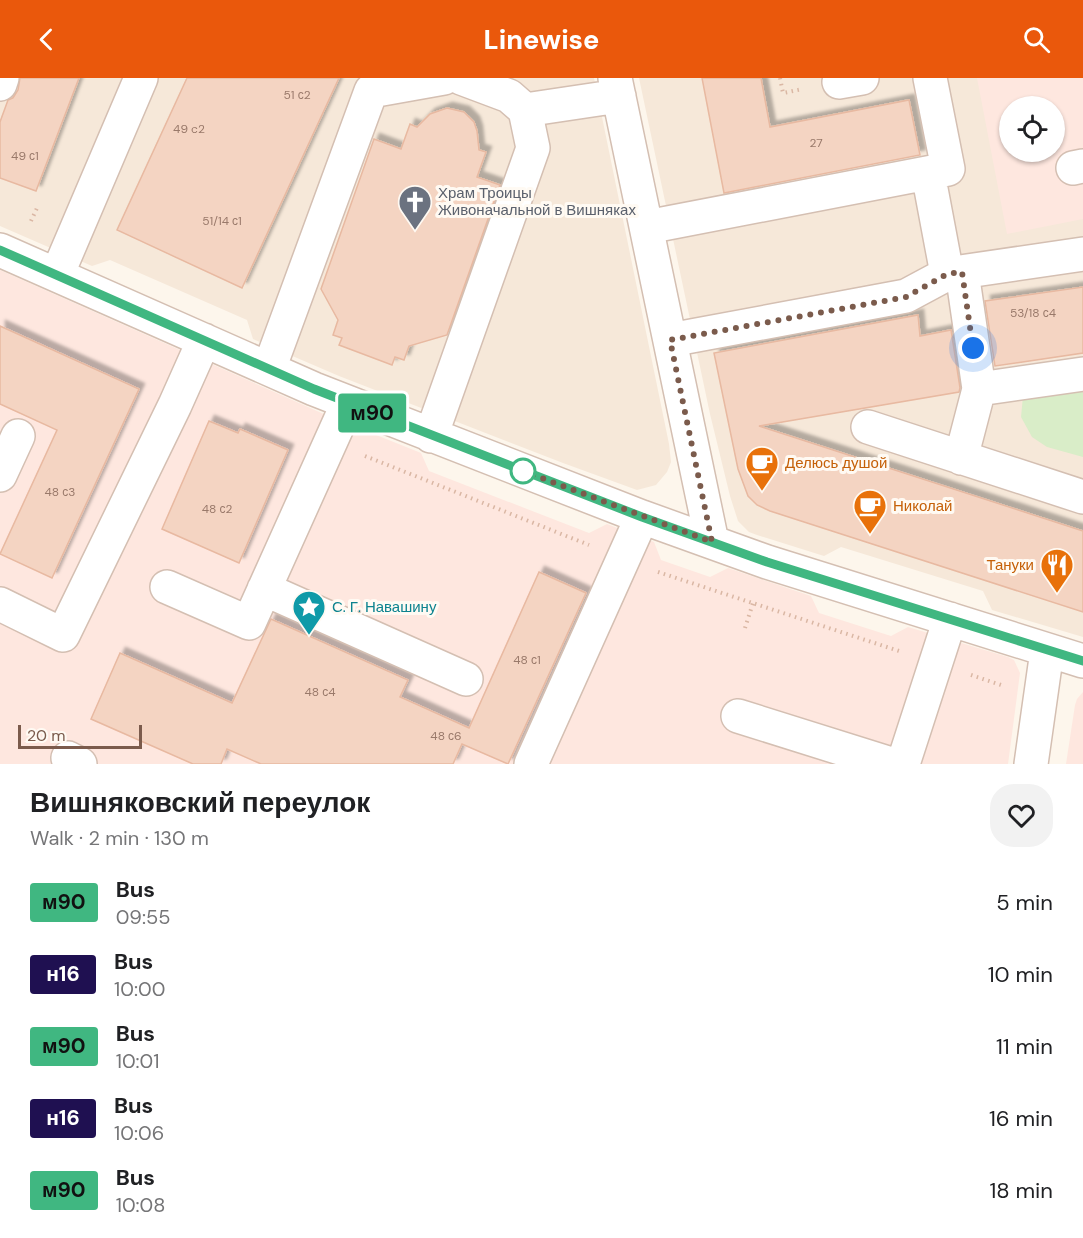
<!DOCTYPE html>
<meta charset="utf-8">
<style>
:root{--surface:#fff;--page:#f2f2f2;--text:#202124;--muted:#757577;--accent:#ea580c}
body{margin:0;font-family:"DM Sans",sans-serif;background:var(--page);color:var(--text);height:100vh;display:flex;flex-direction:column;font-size:22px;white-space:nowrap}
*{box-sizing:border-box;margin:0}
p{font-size:20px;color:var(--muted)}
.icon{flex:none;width:33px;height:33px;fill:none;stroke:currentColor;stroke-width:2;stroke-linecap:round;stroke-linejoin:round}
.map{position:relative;height:686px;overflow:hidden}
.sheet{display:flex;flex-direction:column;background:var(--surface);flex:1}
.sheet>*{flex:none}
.badge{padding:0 12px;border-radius:4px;font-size:21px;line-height:39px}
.buttons{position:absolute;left:999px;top:18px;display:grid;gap:12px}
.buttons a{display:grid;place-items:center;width:66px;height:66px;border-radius:50%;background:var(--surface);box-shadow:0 2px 4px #0004;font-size:30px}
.scale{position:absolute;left:18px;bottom:15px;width:124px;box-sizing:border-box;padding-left:6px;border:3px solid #7b5b4c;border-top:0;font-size:16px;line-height:21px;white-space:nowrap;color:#7b5b4c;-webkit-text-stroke:4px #fffaf3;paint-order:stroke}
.you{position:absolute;width:30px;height:30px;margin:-15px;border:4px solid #fff;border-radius:50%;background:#1a73e8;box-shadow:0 0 0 9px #1a73e833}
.map>.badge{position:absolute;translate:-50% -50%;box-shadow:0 0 0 3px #fff}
.round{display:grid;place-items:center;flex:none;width:63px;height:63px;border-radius:24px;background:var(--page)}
.head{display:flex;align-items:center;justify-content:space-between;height:102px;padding:0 30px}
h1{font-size:28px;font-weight:800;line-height:45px}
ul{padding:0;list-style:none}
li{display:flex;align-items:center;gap:18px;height:72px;padding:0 30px}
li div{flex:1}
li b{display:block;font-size:22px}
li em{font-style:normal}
li .badge{min-width:66px;font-weight:700;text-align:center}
header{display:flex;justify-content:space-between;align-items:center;height:78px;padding:0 30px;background:var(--accent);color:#fff;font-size:27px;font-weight:800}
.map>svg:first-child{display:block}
</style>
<header><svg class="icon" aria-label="back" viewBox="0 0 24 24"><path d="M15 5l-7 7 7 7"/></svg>Linewise<svg class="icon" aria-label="search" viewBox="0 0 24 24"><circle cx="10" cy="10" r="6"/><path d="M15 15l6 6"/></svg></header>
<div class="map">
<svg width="1083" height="686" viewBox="0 0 1083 686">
<defs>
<filter id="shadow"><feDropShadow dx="5.5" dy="-5.5" stdDeviation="1.5" flood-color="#0004"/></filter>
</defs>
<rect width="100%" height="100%" fill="#fdf6ec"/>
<path fill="#f6e8d9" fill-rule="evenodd" d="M0,0H594L669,366L671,384L667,394L656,407L637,412L563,385L339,298L253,261L247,242L110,182L92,188L0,148Z
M639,0H1083V559L992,532L983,513L841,469L824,478L757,457L749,454L738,443L730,418L710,336ZM1010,28H1054V74H1010Z"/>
<path fill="#fee7df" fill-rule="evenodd" d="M977,0H1083V141L1007,156ZM1010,28H1054V74H1010Z
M0,192L326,337L421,375L429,393L589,455L607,446L654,464L661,482L710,499L728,490L811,518L819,535L891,558L908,549L1008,579L1014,582L1020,595L1008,686H0Z
M1083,614V686H1066L1075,627L1077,621Z"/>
<path fill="#d9edc8" d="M1083,311V379L1047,369L1032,359L1021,339L1023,318Z"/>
<path fill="#f4d4c2" stroke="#e8b9a1" stroke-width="1.5" filter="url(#shadow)" d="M20,0H79L36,113L0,100V44L8,22L13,20L18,12Z
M187,0H339L242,210L117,152Z
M702,0H761L770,49L909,22L920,77L724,115Z
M447,30L464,34L474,44L477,53L479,72L486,74L477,99L500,107L447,257L409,268L404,282L395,279L392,287L339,267L342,260L333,257L338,242L321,211L374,61L401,71L410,46L417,49L430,36Z
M1083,209V275L995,288L985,223Z
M918,237L920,258L951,252L960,310L959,314L759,348L1083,453V534L770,433L757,427L748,418L738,391L714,275Z
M0,248L139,311L52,500L0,476L57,352L0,326Z
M209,343L238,355L240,351L288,372L239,485L162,451Z
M539,494L586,515L508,686L462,666L453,686H261L227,671L221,686H193L91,641L120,575L232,625L271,541L408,602L400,619L469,650Z"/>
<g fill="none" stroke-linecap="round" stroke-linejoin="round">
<g stroke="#d4bfb2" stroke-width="36">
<path id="minor" d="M615,0L712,464
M839,4L862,0
M0,6L2,0
M525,32L619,18
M1073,90L1083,88
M928,95L947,196
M647,149L948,91L930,0
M0,172L314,311L642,439L767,484L1083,583
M57,197L141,0
M670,262L906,218L947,196L1083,176
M269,291L371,13L444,0
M979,311L1083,296
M868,349L1083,419
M431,358L533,70L525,32L509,18L461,0
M961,380L979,311L962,194
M0,397L18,358
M167,509L249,545L348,325
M264,511L466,601
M0,526L63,557L175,327L204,262
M738,638L891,686
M68,680L80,686
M531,686L642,439
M903,686L950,541
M1031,686L1047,573"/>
</g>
<path stroke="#dab7a4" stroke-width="4" stroke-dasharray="1.5 4.5" stroke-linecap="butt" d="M780,0L783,15L803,11
M31,143L37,130
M365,378L589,467
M658,494L899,573
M745,550L753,525
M971,597L1004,608"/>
<use href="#minor" stroke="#fff" stroke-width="33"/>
</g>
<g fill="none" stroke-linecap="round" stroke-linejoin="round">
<g stroke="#fff" stroke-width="14">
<path id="line" d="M0,172L314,311L642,439L767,484L1083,583"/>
</g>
<use href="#line" stroke="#40b781" stroke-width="9"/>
<path stroke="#7b5b4c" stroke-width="6" stroke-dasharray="0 10.8" d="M523,393L712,464L670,262L906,219L947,196L962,194L973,270"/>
</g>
<defs>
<g id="church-pin" transform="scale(1.725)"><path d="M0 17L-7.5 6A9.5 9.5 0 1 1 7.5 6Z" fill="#6b7280" stroke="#fffaf3"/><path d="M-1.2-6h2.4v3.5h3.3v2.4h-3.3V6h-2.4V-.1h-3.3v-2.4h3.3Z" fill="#fff"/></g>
<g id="cafe-pin" transform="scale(1.725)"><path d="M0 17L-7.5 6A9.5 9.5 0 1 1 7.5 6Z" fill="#e8710a" stroke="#fffaf3"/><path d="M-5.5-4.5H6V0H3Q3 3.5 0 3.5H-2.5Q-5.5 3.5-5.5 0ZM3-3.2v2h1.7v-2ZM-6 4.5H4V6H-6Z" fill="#fff"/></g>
<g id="restaurant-pin" transform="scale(1.725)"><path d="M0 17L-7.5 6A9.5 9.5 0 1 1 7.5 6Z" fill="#e8710a" stroke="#fffaf3"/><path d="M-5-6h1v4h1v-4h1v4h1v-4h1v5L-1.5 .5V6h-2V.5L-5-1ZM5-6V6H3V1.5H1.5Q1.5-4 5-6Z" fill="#fff"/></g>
<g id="sight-pin" transform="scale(1.725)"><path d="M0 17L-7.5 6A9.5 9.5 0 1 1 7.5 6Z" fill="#0f9aa8" stroke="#fffaf3"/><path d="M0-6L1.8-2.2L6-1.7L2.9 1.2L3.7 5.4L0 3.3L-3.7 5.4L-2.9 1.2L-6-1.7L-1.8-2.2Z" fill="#fff"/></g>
</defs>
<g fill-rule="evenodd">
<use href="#church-pin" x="415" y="124"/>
<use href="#cafe-pin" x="762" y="385"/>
<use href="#cafe-pin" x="870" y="428"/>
<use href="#restaurant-pin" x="1057" y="487"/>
<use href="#sight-pin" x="309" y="529"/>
</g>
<circle fill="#fff" stroke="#40b781" stroke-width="3" cx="523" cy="393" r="12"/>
<g text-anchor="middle" stroke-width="6" stroke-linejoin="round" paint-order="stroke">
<g font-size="12" fill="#99796a">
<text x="297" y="21">51 с2</text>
<text x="189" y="55">49 c2</text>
<text x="816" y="69">27</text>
<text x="25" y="82">49 с1</text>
<text x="222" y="147">51/14 с1</text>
<text x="1033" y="239">53/18 с4</text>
<text x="60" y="418">48 с3</text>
<text x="217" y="435">48 с2</text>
<text x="527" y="586">48 с1</text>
<text x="320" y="618">48 с4</text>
<text x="446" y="662">48 с6</text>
</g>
<g font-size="15" fill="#5b616d" stroke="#fffaf3" text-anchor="start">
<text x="438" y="120">Храм Троицы<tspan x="438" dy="17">Живоначальной в Вишняках</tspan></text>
</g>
<g font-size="15" fill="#c56008" stroke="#fffaf3" text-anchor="start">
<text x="785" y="390">Делюсь душой</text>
<text x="893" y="433">Николай</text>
<text x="1034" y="492" text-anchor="end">Тануки</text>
</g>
<g font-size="15" fill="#0d838f" stroke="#fffaf3" text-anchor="start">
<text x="332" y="534">С. Г. Навашину</text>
</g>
</g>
</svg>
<div class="buttons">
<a><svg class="icon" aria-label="locate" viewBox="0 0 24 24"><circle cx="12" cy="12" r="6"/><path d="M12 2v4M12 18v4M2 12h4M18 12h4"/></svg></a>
</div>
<div class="scale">20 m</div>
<div class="you" style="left:973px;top:270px"></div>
<b class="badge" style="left:372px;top:335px;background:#40b781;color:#111">м90</b>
</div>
<section class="sheet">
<div class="head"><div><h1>Вишняковский переулок</h1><p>Walk · 2 min · 130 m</p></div><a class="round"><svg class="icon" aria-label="heart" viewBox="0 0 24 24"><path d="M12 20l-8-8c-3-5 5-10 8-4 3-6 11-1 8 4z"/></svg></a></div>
<ul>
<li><span class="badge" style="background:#40b781;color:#111">м90</span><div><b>Bus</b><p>09:55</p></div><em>5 min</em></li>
<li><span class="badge" style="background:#1f1051;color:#fff">н16</span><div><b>Bus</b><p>10:00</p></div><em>10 min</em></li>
<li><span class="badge" style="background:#40b781;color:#111">м90</span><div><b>Bus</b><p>10:01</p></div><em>11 min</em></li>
<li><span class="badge" style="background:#1f1051;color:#fff">н16</span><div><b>Bus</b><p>10:06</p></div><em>16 min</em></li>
<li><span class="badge" style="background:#40b781;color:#111">м90</span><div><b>Bus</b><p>10:08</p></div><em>18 min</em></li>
</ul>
</section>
